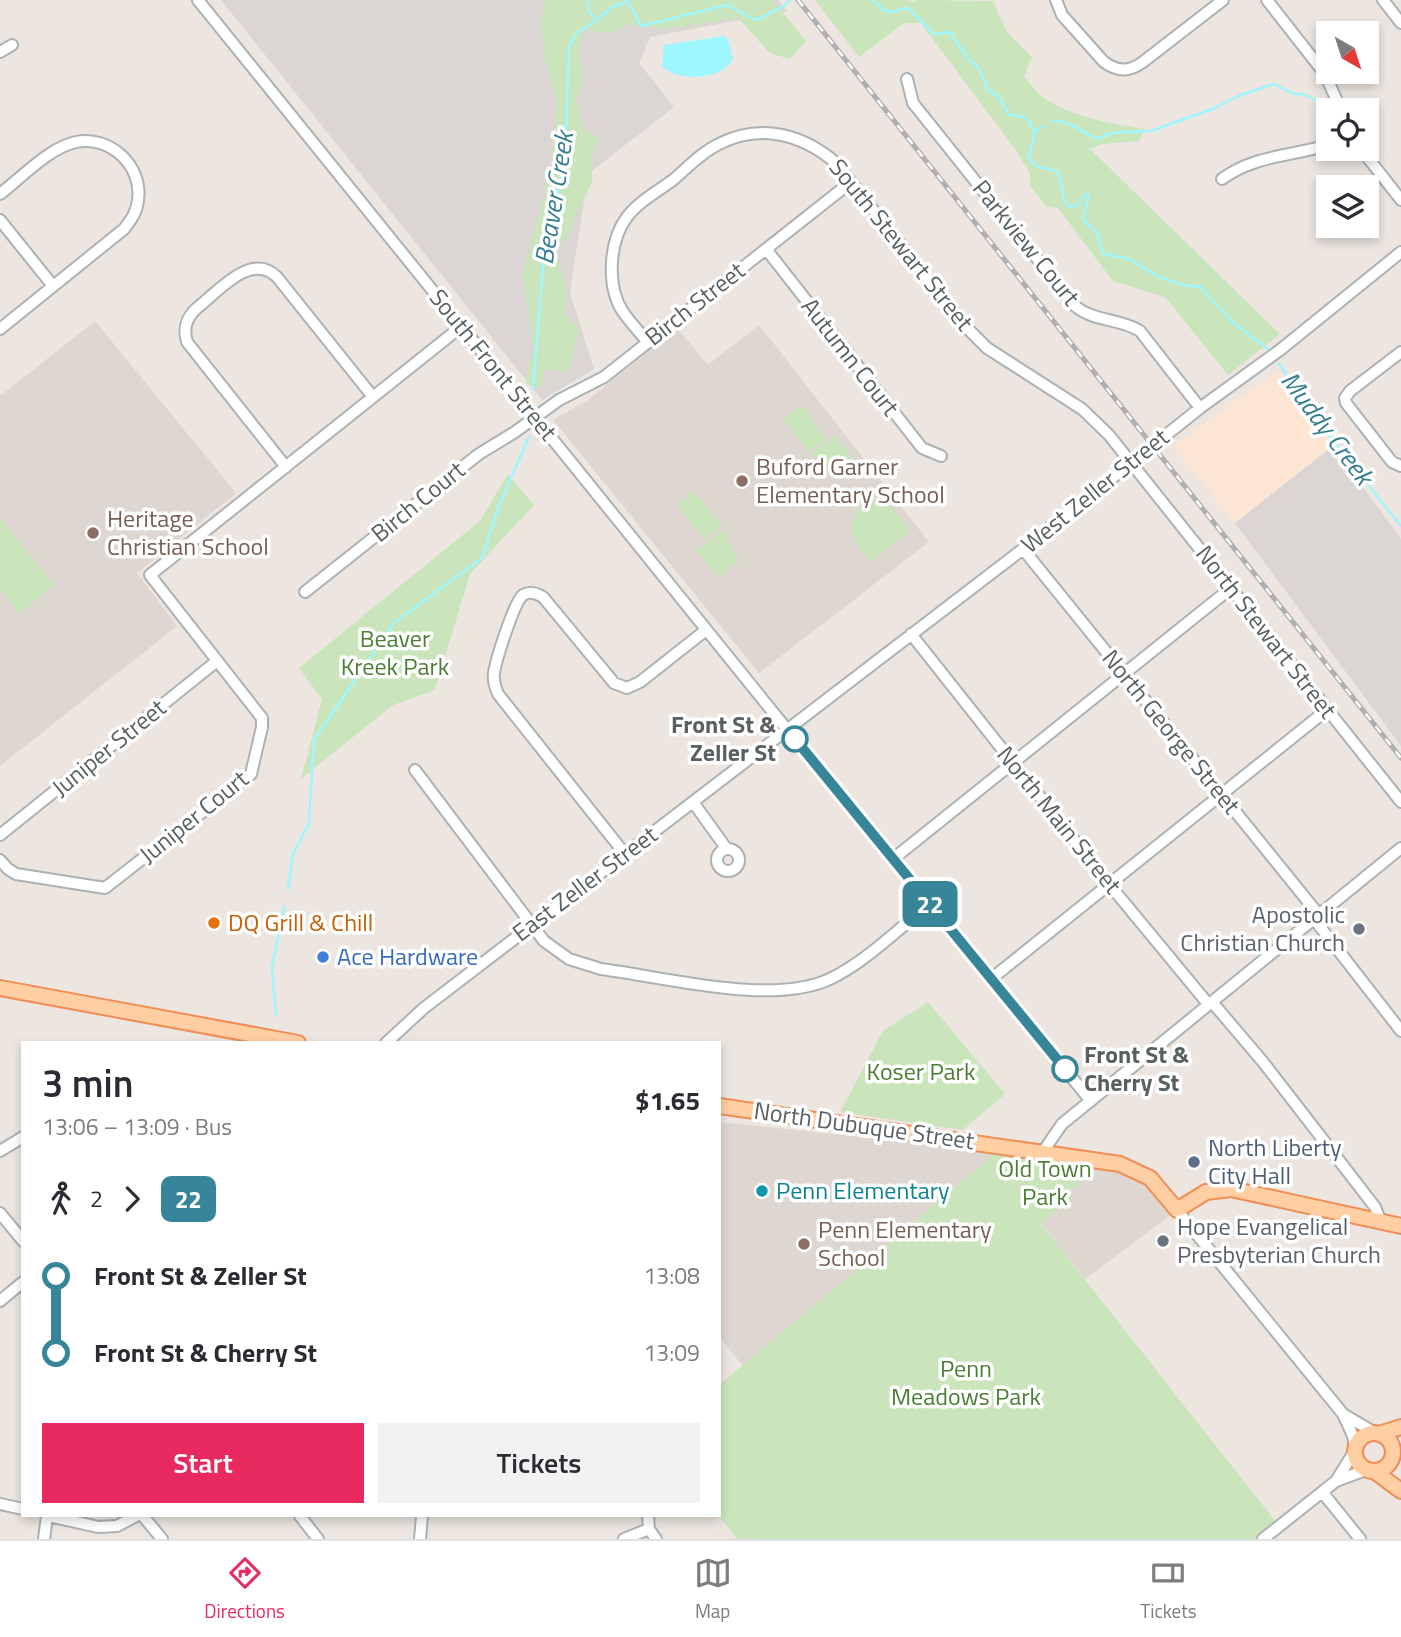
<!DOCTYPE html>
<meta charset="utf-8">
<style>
:root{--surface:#fff;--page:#f2f2f3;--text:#2b2b33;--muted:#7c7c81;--line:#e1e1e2;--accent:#e82a5f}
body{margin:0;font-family:"Titillium Web",sans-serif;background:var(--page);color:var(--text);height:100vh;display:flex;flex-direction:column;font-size:26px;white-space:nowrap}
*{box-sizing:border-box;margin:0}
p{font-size:23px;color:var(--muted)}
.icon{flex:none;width:38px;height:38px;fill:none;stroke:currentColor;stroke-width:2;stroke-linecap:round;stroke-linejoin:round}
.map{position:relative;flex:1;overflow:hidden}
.drawer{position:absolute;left:21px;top:1041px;width:700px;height:476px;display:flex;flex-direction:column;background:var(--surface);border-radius:0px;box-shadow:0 4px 10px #0003}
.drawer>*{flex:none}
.badge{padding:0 14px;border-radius:10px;font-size:24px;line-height:46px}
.needle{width:46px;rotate:141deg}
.controls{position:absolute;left:1316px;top:21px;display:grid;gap:14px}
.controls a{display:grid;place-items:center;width:63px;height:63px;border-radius:0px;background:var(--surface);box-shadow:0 4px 10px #0003;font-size:35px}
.map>.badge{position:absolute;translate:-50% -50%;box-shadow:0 0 0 4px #fff}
.legs{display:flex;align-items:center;gap:10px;height:77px;padding:0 21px;font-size:23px}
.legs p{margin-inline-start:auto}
.overview{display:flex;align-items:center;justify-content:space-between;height:119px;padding:0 21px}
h1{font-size:38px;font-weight:600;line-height:52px}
.action{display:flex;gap:14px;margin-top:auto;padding:14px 21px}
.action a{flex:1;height:80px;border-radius:0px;background:var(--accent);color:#fff;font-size:28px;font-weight:600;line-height:80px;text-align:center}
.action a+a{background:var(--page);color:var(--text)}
ul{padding:0 21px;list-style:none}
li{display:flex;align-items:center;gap:24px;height:77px;font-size:26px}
li i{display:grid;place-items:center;width:10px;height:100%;margin:0 9px;background:currentColor}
li i::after{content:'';width:18px;height:18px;margin:-9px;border:5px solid;border-radius:50%;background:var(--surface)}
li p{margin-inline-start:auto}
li:first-child i{background:linear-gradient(#0000 50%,currentColor 0)}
li:last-child i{background:linear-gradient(currentColor 50%,#0000 0)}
.menu{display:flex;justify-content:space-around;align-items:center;height:98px;border-top:2px solid var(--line);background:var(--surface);font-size:19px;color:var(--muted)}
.menu a{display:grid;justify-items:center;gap:4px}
.menu .selected{color:var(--accent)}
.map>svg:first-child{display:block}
</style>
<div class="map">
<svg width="1401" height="1539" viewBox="0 0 1401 1539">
<rect width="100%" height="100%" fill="#ece5e0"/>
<path fill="#fde5d4" d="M1279,370L1333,446L1235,523L1173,446Z"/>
<path fill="#dbd6d3" d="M221,0H778L787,11L650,37L639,63L674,107L588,174L570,293L594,369L542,400Z
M1333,446L1401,539V746L1235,523Z"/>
<path fill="#ded6d1" d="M95,321L236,493L137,573L177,626L0,766V396Z
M759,325L929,542L759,673L553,420L588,400L677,328L708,365Z
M719,1122L998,1151L743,1366L719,1336Z
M1090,1165L1116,1168L1141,1179L1173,1213L1085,1279L1041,1223L1073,1197L1069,1192L1088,1177Z"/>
<path fill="#cae4bc" d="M545,0H773L806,41L790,59L770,53L738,18L665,29L627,24L614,33L585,30L579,48L583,84L576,96L584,130L599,139L592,157V182L565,238L555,254C564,273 570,291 564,313L579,329L570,366L562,372L545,369L541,388L526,384V376L534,347L522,276L552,166L556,98L545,58L541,22Z
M815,0H909L913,2L917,0L993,1L1007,32L1032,57L1024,76C1030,83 1036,92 1043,97C1069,117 1114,124 1145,129L1139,141L1102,144L1090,149L1280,334L1228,375L1165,297L1113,281L1058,208L1046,206L1030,186V173L1015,149L921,23H904L859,57Z
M802,405L826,440L809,452L783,418Z
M835,436L853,459L829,476L812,453Z
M508,474L534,505L470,574L435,690L393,705L301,779L322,699L299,668L480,521Z
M694,491L722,526L705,540L677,505Z
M882,495L908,527L907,533L871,561C863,554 853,543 852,532C849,515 867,498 882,495Z
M0,518L54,585L20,614L0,589Z
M724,530L738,561L719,578L696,550Z
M928,1002L1005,1094L963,1130L840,1112L883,1031Z
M998,1151L1090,1165L1088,1177L1069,1192L1073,1197L1041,1224L1276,1522L1255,1539H737L719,1516V1385Z"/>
<path fill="#9ef7ff" d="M725,36L728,40L733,59C722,80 677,83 662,66L664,45Z"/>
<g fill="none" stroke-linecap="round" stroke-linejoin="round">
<path stroke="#9ef7ff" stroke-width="2.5" d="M589,0L588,10L597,20L612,7L628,1L641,26L727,5L756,20L784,6L790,0
M873,0C892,17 886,12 908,8L934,34L950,32L969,60L979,68L987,89L999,97L1009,115C1037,115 1038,134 1028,156C1036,171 1044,166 1058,172L1065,202L1069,207L1078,205L1086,194L1089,196L1083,219L1099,235V243L1104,254L1129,259L1159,277L1184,285L1201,287L1230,320L1268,349
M1367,110L1372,107
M1052,121C1069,119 1083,134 1099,139L1111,133L1151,131L1212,109L1238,96L1274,84L1294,94H1303L1321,103
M1034,132L1043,126
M1279,364L1330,437L1401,526
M533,389L543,266L565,161L569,47L577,33L597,20
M288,889L293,854L309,823L314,740L394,623L482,558L500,503L529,437
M276,1016L272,967L284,907"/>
<g stroke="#acb2b3" stroke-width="14">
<path id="minor" d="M198,0L793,737L1091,1101
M1056,0L1062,15L1104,62C1118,72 1129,72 1143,62L1223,0
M1267,0L1325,74L1341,110
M1383,0L1401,23
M0,52L12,45
M907,79L913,103L1075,306C1094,322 1120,318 1140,331L1200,408
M1361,149L1401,200
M1222,179C1255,155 1292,156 1328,145
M0,194C21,178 50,147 76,142C110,135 143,166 138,200C137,212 131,220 124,229L0,329
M0,220L53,286
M766,249L922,448L941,456
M647,341C639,332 630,322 623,312C606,286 609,241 627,217C638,202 658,191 673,180C687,168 702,152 719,144C761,123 802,134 836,163L967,328L987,348L1082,409L1109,435L1401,802
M1401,352L1350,391L1345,398L1346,403L1392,462L1401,466
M286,467L187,342C183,328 186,318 197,308C218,292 251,251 277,277L373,397
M1023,549L1319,915
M305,592L479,454L515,432L559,400L604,377L851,182
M911,634L1109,884L1209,1005
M415,770L544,941L569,959L601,969C665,977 774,1007 832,978C868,960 899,928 930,904
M693,802L726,848
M0,835L217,661
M717 860a11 11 0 1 1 22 0a11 11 0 1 1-22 0Z
M625,854L498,694C495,687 493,680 494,673C496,660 514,602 523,595C530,591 536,593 543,597L614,683L627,688L640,682L706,630
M893,859L1231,588
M0,860L8,869L16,874L105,888L251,774L262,727V718L150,575L462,326
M1314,919L1401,1031
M991,979L1328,709
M1212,1002L1263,1062L1375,1207L1381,1222
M386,1043L424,1008L1023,549L1200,408L1280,350L1401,252
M0,1151L23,1137
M1042,1153L1062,1124L1401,848
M1177,1210L1343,1414L1353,1436L1355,1448
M0,1213L23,1241
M0,1301L23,1282
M1343,1414L1377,1434
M1336,1481L1354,1452
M1323,1493L1360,1539
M0,1504L23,1509
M49,1516L98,1527L117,1526L136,1516
M143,1516L162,1539
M300,1516L318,1539
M648,1516L649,1529L656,1539
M44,1539L47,1516
M420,1539L422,1516
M624,1539L649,1529
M1263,1539L1336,1481L1366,1470"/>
</g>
<g stroke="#f18e55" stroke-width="18">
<path id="major" d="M0,988L298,1043
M719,1106L1120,1164L1150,1178L1177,1210L1206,1192L1231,1189L1401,1226
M1355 1452a19 19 0 1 1 38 0a19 19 0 1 1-38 0Z
M1379,1434L1401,1427
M1374,1471L1401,1491"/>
</g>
<use href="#minor" stroke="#fff" stroke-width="10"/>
<use href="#major" stroke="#ffcfa3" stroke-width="14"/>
<g stroke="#aeafaf" stroke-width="5">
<path id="rail" d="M798,0L1401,758"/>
</g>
<use href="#rail" stroke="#fff" stroke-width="2.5" stroke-dasharray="8" stroke-linecap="butt"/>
</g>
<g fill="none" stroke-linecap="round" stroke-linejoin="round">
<g stroke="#fff" stroke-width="16">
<path id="line-1" d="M795,739L1065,1069"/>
</g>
<use href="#line-1" stroke="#378599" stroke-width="10"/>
</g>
<g fill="#8d6e63" stroke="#fff" stroke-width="2.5">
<circle cx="742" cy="481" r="7"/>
<circle cx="93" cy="533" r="7"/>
<circle cx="804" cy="1244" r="7"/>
</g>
<g fill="#fff" stroke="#378599" stroke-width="3.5">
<circle cx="795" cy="739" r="12"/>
<circle cx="1065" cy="1069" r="12"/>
</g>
<circle fill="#e8710a" stroke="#fff" stroke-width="2.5" cx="214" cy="923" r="7"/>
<g fill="#6b7280" stroke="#fff" stroke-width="2.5">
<circle cx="1359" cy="929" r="7"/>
<circle cx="1163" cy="1241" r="7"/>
</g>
<circle fill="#3f7fe0" stroke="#fff" stroke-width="2.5" cx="323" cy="957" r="7"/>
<circle fill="#5c6f8a" stroke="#fff" stroke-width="2.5" cx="1194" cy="1162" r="7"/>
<circle fill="#0f9aa8" stroke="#fff" stroke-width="2.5" cx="762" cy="1191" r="7"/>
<g text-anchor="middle" stroke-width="7" stroke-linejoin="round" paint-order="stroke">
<g font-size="24" fill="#596061" stroke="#fff">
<text transform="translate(1026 243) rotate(51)" y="8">Parkview Court</text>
<text transform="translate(901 245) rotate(51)" y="8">South Stewart Street</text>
<text transform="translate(695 304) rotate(-38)" y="8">Birch Street</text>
<text transform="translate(850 357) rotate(52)" y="8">Autumn Court</text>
<text transform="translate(493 365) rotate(51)" y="8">South Front Street</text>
<text transform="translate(1095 491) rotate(-39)" y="8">West Zeller Street</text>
<text transform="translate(418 502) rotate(-39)" y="8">Birch Court</text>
<text transform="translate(1266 632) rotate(52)" y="8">North Stewart Street</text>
<text transform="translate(1171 732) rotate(51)" y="8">North George Street</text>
<text transform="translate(109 748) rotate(-39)" y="8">Juniper Street</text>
<text transform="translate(194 817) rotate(-39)" y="8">Juniper Court</text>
<text transform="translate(1059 820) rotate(51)" y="8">North Main Street</text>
<text transform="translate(585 884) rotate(-37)" y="8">East Zeller Street</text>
<text transform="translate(864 1126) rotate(8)" y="8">North Dubuque Street</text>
</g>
<g font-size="24" fill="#785e54" stroke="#fff" text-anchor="start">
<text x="756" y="475">Buford Garner<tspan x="756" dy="28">Elementary School</tspan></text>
<text x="107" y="527">Heritage<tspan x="107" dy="28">Christian School</tspan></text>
<text x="818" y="1238">Penn Elementary<tspan x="818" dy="28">School</tspan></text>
</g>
<g font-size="24" fill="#4a7f33" stroke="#fff">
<text x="395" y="647">Beaver<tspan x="395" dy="28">Kreek Park</tspan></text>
<text x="921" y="1080">Koser Park</text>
<text x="1045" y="1177">Old Town<tspan x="1045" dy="28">Park</tspan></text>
<text x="966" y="1377">Penn<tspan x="966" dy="28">Meadows Park</tspan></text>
</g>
<g font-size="24" font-weight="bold" fill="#596061" stroke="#fff" text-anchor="end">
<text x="776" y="733">Front St &amp;<tspan x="776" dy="28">Zeller St</tspan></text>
<text x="1084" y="1063" text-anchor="start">Front St &amp;<tspan x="1084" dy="28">Cherry St</tspan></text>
</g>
<g font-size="24" fill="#5b616d" stroke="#fff" text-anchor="end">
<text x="1345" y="923">Apostolic<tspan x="1345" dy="28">Christian Church</tspan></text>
<text x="1177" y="1235" text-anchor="start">Hope Evangelical<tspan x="1177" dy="28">Presbyterian Church</tspan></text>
</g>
<g font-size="24" fill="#c56008" stroke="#fff" text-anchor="start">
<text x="228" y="931">DQ Grill &amp; Chill</text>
</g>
<g font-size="24" fill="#366cbe" stroke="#fff" text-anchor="start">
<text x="337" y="965">Ace Hardware</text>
</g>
<g font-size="24" fill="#4e5e75" stroke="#fff" text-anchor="start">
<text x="1208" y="1156">North Liberty<tspan x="1208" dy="28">City Hall</tspan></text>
</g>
<g font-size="24" fill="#0d838f" stroke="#fff" text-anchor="start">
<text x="776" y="1199">Penn Elementary</text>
</g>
<g font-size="26" font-style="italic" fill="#337e8d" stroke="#fff">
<text transform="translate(554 198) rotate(-81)" y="9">Beaver Creek</text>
<text transform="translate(1327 428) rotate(53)" y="9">Muddy Creek</text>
</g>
</g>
</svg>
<div class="controls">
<a><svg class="needle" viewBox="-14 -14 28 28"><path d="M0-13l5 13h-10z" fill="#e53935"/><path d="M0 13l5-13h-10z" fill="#7c7c81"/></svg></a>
<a><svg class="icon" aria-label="locate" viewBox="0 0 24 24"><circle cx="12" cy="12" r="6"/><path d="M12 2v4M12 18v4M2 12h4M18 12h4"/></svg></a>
<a><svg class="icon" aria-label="layers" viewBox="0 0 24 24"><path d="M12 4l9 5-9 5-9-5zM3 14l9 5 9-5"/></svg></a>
</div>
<b class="badge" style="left:930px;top:904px;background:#378599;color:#fff">22</b>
<section class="drawer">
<div class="overview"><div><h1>3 min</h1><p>13:06 – 13:09 · Bus</p></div><b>$1.65</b></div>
<div class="legs"><svg class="icon" aria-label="walk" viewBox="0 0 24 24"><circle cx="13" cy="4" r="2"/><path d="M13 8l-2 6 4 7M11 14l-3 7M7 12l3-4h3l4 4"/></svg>2<svg class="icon" aria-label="forward" viewBox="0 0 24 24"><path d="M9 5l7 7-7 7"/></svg><b class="badge" style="background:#378599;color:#fff">22</b></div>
<ul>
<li><i style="color:#378599"></i><b>Front St &amp; Zeller St</b><p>13:08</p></li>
<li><i style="color:#378599"></i><b>Front St &amp; Cherry St</b><p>13:09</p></li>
</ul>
<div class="action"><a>Start</a><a>Tickets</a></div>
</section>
</div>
<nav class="menu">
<a class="selected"><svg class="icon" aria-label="directions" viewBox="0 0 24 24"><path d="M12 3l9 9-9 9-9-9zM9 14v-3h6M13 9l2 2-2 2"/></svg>Directions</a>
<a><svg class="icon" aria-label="map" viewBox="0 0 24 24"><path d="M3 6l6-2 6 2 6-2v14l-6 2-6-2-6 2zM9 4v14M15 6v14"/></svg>Map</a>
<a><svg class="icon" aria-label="tickets" viewBox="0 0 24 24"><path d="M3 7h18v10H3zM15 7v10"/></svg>Tickets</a>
</nav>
